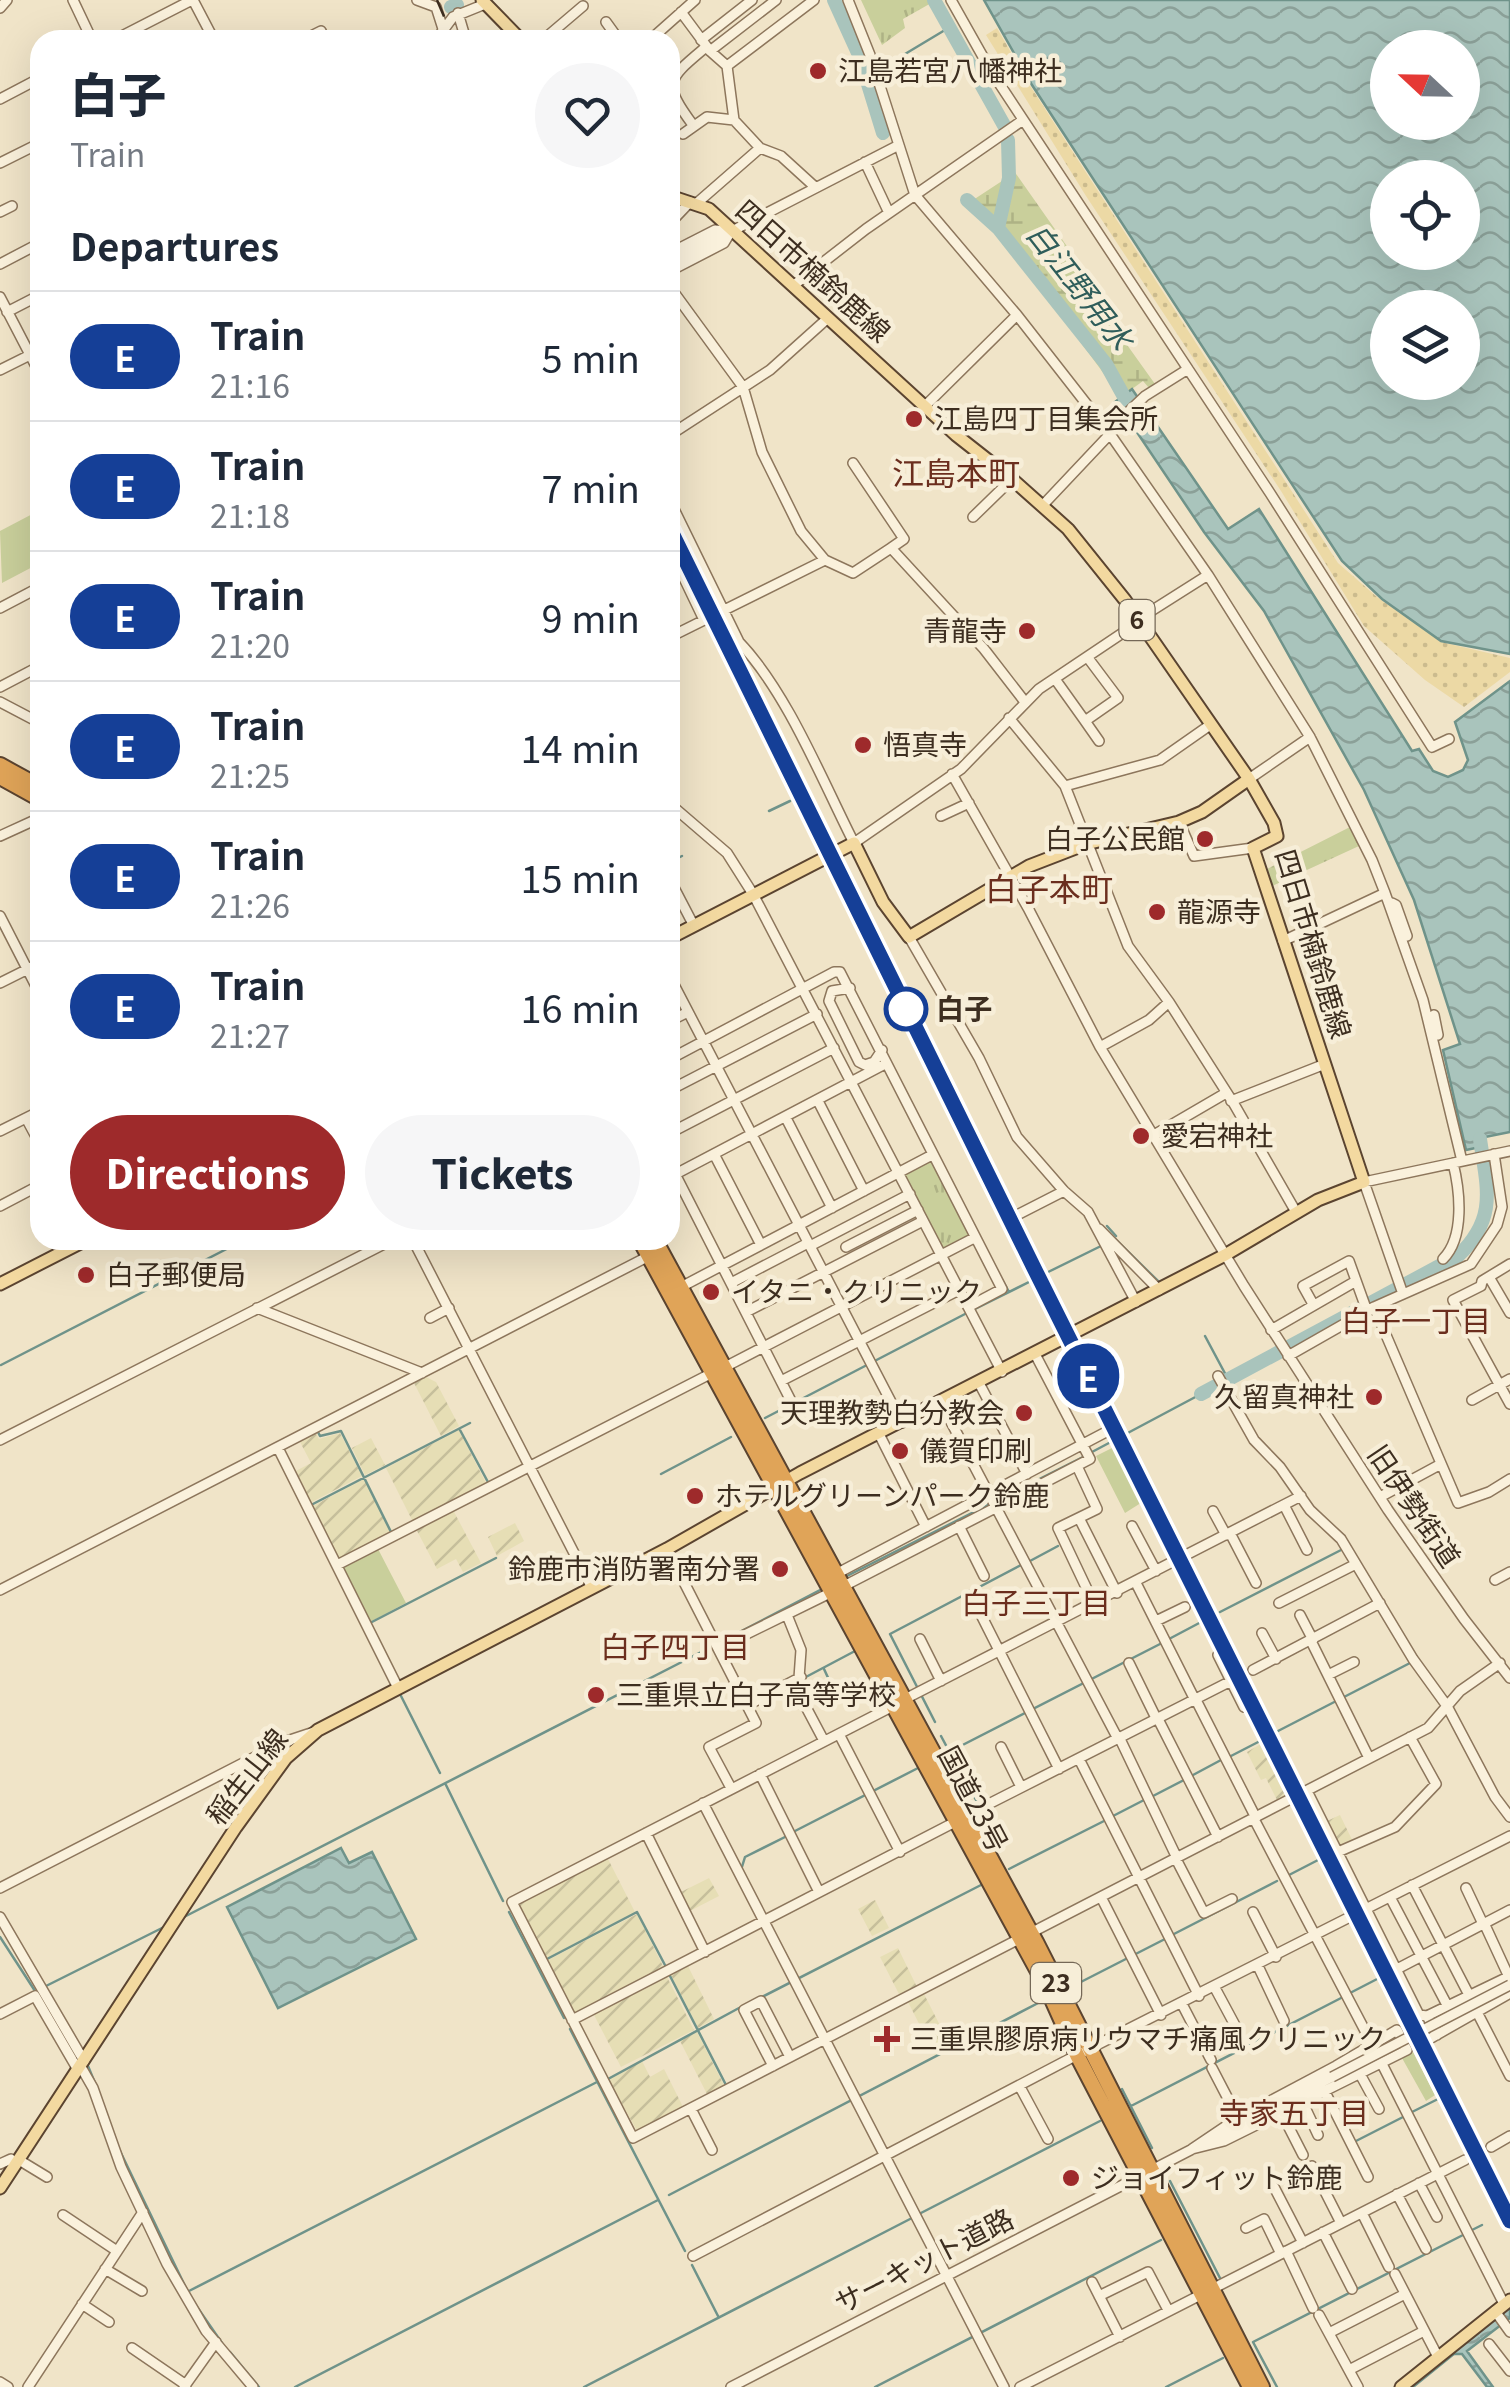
<!DOCTYPE html>
<meta charset="utf-8">
<style>
:root{--surface:#fff;--page:#f6f6f7;--text:#1f2937;--muted:#747a83;--line:#e0e1e3;--accent:#9e2a2b}
body{margin:0;font-family:Georgia,"Noto Sans JP",serif;background:var(--page);color:var(--text);height:100vh;display:flex;flex-direction:column;font-size:38px;white-space:nowrap}
*{box-sizing:border-box;margin:0}
p{font-size:32px;color:var(--muted)}
.icon{flex:none;width:55px;height:55px;fill:none;stroke:currentColor;stroke-width:2;stroke-linecap:round;stroke-linejoin:round}
.map{position:relative;flex:1;overflow:hidden}
.details{position:absolute;left:30px;top:30px;width:650px;height:1220px;display:flex;flex-direction:column;background:var(--surface);border-radius:30px;box-shadow:0 10px 40px #0002}
.details>*{flex:none}
.badge{padding:0 20px;border-radius:32px;font-size:35px;line-height:65px}
.needle{width:65px;rotate:292deg}
.controls{position:absolute;left:1370px;top:30px;display:grid;gap:20px}
.controls a{display:grid;place-items:center;width:110px;height:110px;border-radius:50%;background:var(--surface);box-shadow:0 10px 40px #0002;font-size:50px}
.map>.badge{position:absolute;translate:-50% -50%;box-shadow:0 0 0 5px #fff}
h2{padding:0 40px;font-size:38px;line-height:90px}
.round{display:grid;place-items:center;flex:none;width:105px;height:105px;border-radius:52px;background:var(--page)}
.head{display:flex;align-items:center;justify-content:space-between;height:170px;padding:0 40px}
h1{font-size:48px;font-weight:800;line-height:75px}
.button{display:flex;gap:20px;margin-top:auto;padding:20px 40px}
.button a{flex:1;height:115px;border-radius:60px;background:var(--accent);color:#fff;font-size:40px;font-weight:800;line-height:115px;text-align:center}
.button a+a{background:var(--page);color:var(--text)}
ul{padding:0;list-style:none}
li{display:flex;align-items:center;gap:30px;height:130px;padding:0 40px;border-top:2px solid var(--line)}
li div{flex:1}
li b{display:block;font-size:38px}
li em{font-style:normal}
li .badge{min-width:110px;font-weight:700;text-align:center}
.map>svg:first-child{display:block}
</style>
<div class="map">
<svg width="1510" height="2387" viewBox="0 0 1510 2387">
<defs>
<pattern id="farmland-furrows" width="10" height="10" patternUnits="userSpaceOnUse" patternTransform="scale(2.5)"><rect width="10" height="10" fill="#e6deb5"/><path d="M-1 1l2-2M0 10L10 0M9 11l2-2" fill="none" stroke="#c6bf9b"/></pattern>
<pattern id="wetland-marsh" width="20" height="14" patternUnits="userSpaceOnUse" patternTransform="scale(2.5)"><rect width="20" height="14" fill="#c9cf9b"/><path d="M1 5h8M5 5V1M11 12h8M15 12V8" fill="none" stroke="#aeb285"/></pattern>
<pattern id="sand-dots" width="8" height="8" patternUnits="userSpaceOnUse" patternTransform="scale(2.5)"><rect width="8" height="8" fill="#ecd9a5"/><path d="M2 2h.1M6 6h.1" fill="none" stroke="#cbbb8e" stroke-width="1.8" stroke-linecap="round"/></pattern>
<pattern id="park-tufts" width="24" height="20" patternUnits="userSpaceOnUse" patternTransform="scale(2.5)"><rect width="24" height="20" fill="#c9cf9b"/><path d="M3 7l-1-3M5 7V3M7 7l1-3M15 17l-1-3M17 17v-4M19 17l1-3" fill="none" stroke="#aeb285"/></pattern>
<pattern id="water-waves" width="16" height="10" patternUnits="userSpaceOnUse" patternTransform="scale(2.5)"><rect width="16" height="10" fill="#a9c4bc"/><path d="M0 5q4-4 8 0t8 0" fill="none" stroke="#8ba098"/></pattern>
</defs>
<rect width="100%" height="100%" fill="#f0e4c8"/>
<path fill="url(#farmland-furrows)" d="M426,1377L436,1382L459,1426L441,1436L414,1383Z
M459,1430L486,1483L413,1522L386,1468Z
M315,1432L319,1439L340,1433L362,1476L308,1504L292,1473L311,1463L299,1440Z
M371,1438L385,1465L365,1475L352,1448Z
M364,1479L392,1532L337,1561L309,1508Z
M452,1508L481,1563L463,1572L456,1559L437,1569L415,1527Z
M515,1523L524,1541L497,1556L488,1537Z
M1266,1741L1293,1795L1278,1802L1266,1778L1261,1780L1247,1752Z
M1340,1815L1357,1850L1342,1857L1325,1822Z
M607,1857L635,1912L545,1959L518,1906L520,1901Z
M709,1878L719,1896L688,1912L679,1893Z
M875,1900L889,1928L872,1936L858,1909Z
M637,1914L665,1970L578,2015L572,2012L546,1961Z
M898,1948L917,1987L900,1996L880,1957Z
M687,1964L714,2019L698,2028L670,1973Z
M666,1975L694,2030L621,2067L593,2013Z
M924,1994L951,2047L935,2055L908,2002Z
M697,2032L725,2087L708,2096L680,2041Z
M642,2061L650,2077L664,2069L684,2109L637,2131L608,2078Z"/>
<path fill="#c9cf9b" d="M40,510V563L2,583L0,531Z
M1114,1447L1144,1501L1125,1513L1096,1456Z
M377,1547L406,1603L368,1623L339,1567Z
M1413,2052L1435,2095L1426,2101L1402,2058Z"/>
<path fill="url(#wetland-marsh)" d="M1011,141L1014,171L1116,316L1125,342L1155,384L1149,388L1143,381L1121,397L998,230L970,202L1002,181L1004,142Z"/>
<path fill="url(#sand-dots)" d="M997,28L1029,84L1338,563L1377,597L1441,642L1510,658V672L1464,707L1425,680L1364,626L1281,491L1086,196L986,35Z"/>
<path fill="url(#park-tufts)" d="M861,0H932L933,2L903,19L905,28L882,45Z
M1350,827L1359,846L1270,887L1263,871Z
M929,1159L970,1232V1237L943,1248L905,1175L907,1170Z"/>
<path fill="url(#water-waves)" stroke="#6f938a" stroke-width="2.5" fill-rule="evenodd" d="M984,0H1510V654L1441,641L1382,599L1342,561L1032,85ZM1388,48H1462V122H1388ZM1388,178H1462V252H1388ZM1388,308H1462V382H1388Z
M1132,389L1228,529L1259,509L1412,751L1419,749L1433,771L1448,777L1463,770L1468,760L1455,722L1510,681V1132L1485,1137V1146L1466,1150L1443,1050L1460,1044L1414,900L1364,790L1264,611L1204,532L1130,422L1135,417L1127,407L1121,410L1115,402Z
M341,1848L349,1863L372,1852L416,1939L278,2008L227,1907Z
M1510,2304V2318L1467,2351L1493,2387H1487L1462,2354H1445Z"/>
<g fill="none" stroke-linecap="round" stroke-linejoin="round">
<path stroke="#6f938a" stroke-width="2.5" d="M0,1L1,0
M890,63L950,27
M769,811L790,801
M670,862L682,856
M1107,1226L1116,1236
M1114,1238L1160,1283
M1046,1273L1103,1245
M1002,1280L1009,1292
M975,1309L1035,1279
M1205,1336L1228,1379
M1,1365L244,1240
M765,1418L965,1314
M460,1430L489,1484
M318,1432L320,1436L341,1431L392,1534
M1092,1452L1201,1394
M661,1474L731,1437
M311,1505L470,1423
M1030,1561L1058,1546
M847,1576L1085,1456
M1220,1612L1343,1549
M368,1624L496,1558
M732,1636L822,1589
M1169,1639L1203,1621
M824,1669L836,1695
M804,1678L855,1651
M400,1694L440,1773
M935,1722L890,1634L1023,1564
M1278,1731L1410,1663
M941,1736L949,1751
M945,1754L1162,1643
M1229,1757L1264,1739
M1193,1775L1221,1760
M965,1779L977,1802
M446,1785L503,1901
M1153,1796L1186,1779
M980,1813L991,1835
M1113,1816L1146,1799
M795,1831L920,1767
M1009,1869L1106,1820
M741,1870L745,1857L787,1836
M1289,1875L1320,1859
M509,1912L564,2018
M184,1917L711,1647
M1172,1935L1277,1881
M0,1937L37,1994
M547,1959L637,1912L666,1967
M669,1974L726,2085
M46,1986L164,1927
M1073,1986L1165,1939
M1350,1993L1381,1977
M760,1998L981,1885
M570,2029L685,2251
M88,2066L95,2083
M608,2079L739,2008
M1122,2089L1152,2148
M98,2090L117,2144
M1131,2106L1343,1997
M1412,2112L1442,2097
M1354,2142L1405,2116
M120,2151L186,2288
M1170,2181L1221,2280
M669,2195L1042,2001
M919,2214L1100,2121
M1470,2231L1482,2225
M692,2265L718,2316
M189,2291L597,2082
M195,2304L222,2343
M230,2352L259,2387
M295,2387L658,2200
M584,2387L912,2218
M875,2387L1161,2240
M1166,2387L1223,2358
M1277,2387L1253,2342L1463,2235
M1413,2387L1455,2353"/>
<path stroke="#a9c4bc" stroke-width="14" d="M834,0L859,55L883,133
M934,0L1005,127
M451,7L457,5
M967,200L998,228L1106,364L1132,411
M998,228L1009,178L1008,140
M1201,1394L1458,1256C1498,1218 1487,1188 1480,1139"/>
<g stroke="#8d765c" stroke-width="12">
<path id="minor" d="M73,0L92,40
M193,0L214,40
M417,0L436,7L443,29
M848,0L870,55L915,195L1017,315L1110,434L1208,575L1310,737L1372,860L1385,893L1423,1000L1462,1161
M951,0L991,71L1270,493L1432,747L1449,739
M0,8L7,0
M681,12L710,51L727,66L734,120L760,148L781,156L815,187
M458,13L466,40
M606,22L619,40
M114,40L192,0
M303,40L321,31L325,40
M436,40L453,17L485,4
M543,40L583,6
M650,40L695,0
M701,40L752,0
M710,51L776,0
M727,66L814,0
M0,99L40,78
M693,125C661,82 668,79 706,47
M683,134L707,117L734,120
M865,162L889,213
M0,163L40,143
M697,203L760,148
M0,212L12,206
M670,223L690,202
M670,253L715,230L729,231
M670,263L897,146
M0,264L40,243
M670,271L724,243L730,233
M794,285L866,229L1023,120
M670,287L743,387L762,452L801,531L825,560L853,573L891,548L984,649L1025,702
M0,297L40,374
M7,312L40,295
M0,370L40,350
M925,406L1017,315
M1108,431L1145,396L1188,369
M670,435L770,370L828,318
M853,463L904,539L891,548
M670,501L739,642C787,692 822,780 854,843L961,769L1039,689L1139,622
M1043,505L1110,434
M973,517L1012,479
M670,549L704,620
M0,608L40,587
M1137,620L1208,575
M670,637L825,560
M1055,679L1085,721L1118,698L1088,658
M0,687L40,666
M0,702L40,723
M1009,718L1065,786L1128,946L1169,1002L1234,1104L1296,1212
M1085,721L1099,741
M952,774L1028,908L1100,1047L1244,1286L1388,1510L1464,1619L1510,1678
M1249,779L1310,737
M1065,786L1160,760L1210,725
M670,804L727,853L753,894L1002,1372
M941,816L969,803
M1179,822L1194,856L1253,848
M0,836L35,820L40,814
M670,880L694,926
M1392,903L1396,905L1407,936
M0,916L40,994
M909,937L979,1058L1017,1137L1064,1191L1088,1212L1136,1302
M1283,941L1385,893
M670,977L902,1423
M0,983L40,963
M850,988L832,991L829,1001L859,1062L865,1065L874,1062L882,1050
M1434,1015L1438,1035
M670,1021L688,1012
M1100,1047L1149,1020L1169,1002
M670,1059L834,972H840L1002,1289L968,1307
M670,1090L817,1014
M818,1101L864,1191
M1231,1101L1325,1064
M26,1118L40,1144
M786,1118L832,1208
M0,1131L40,1111
M670,1133L834,1048
M1154,1135L1226,1093
M714,1154L761,1245
M670,1164L790,1399
M670,1177L885,1064
M0,1206L40,1185
M1019,1214L1064,1191
M1099,1229L1159,1290
M413,1240L592,1588
M810,1246L910,1194
M846,1247L918,1210
M1443,1259C1465,1237 1460,1191 1453,1163
M1510,1264L1482,1281L1481,1286L1453,1300L1510,1404
M1489,1277L1510,1313
M731,1283L808,1243
M681,1287L932,1155
M1403,1294L1364,1182L1510,1151
M1313,1304L1303,1286L1349,1261L1367,1311
M1374,1307L1458,1503L1489,1492L1510,1479
M257,1308L422,1373
M746,1312L923,1221
M430,1318L449,1308
M1271,1330L1356,1281
M1288,1356L1374,1307L1471,1264L1497,1225L1502,1207L1494,1154
M725,1367L974,1238
M1218,1376L1254,1440L1280,1467L1310,1510L1341,1539L1413,1659L1447,1706L1495,1797L1510,1817
M781,1381L959,1290
M979,1383L1027,1474
M1472,1400L1510,1379
M941,1403L1118,1739
M879,1434L926,1527
M0,1440L392,1240
M278,1448L398,1688
M1077,1466L1097,1509L1058,1528L1094,1604
M1380,1497L1441,1464
M1284,1505L1307,1550
M1213,1511L1226,1535
M1079,1518L1117,1593
M959,1526L984,1576
M1132,1526L1156,1571
M1230,1533L1256,1583
M667,1549L756,1723L709,1747L731,1788
M337,1565L714,1372
M836,1574L1106,1432
M1495,1580L1510,1572
M1136,1583L1195,1700
M842,1587L1090,1459L1035,1354
M0,1590L649,1256
M971,1595L1059,1769
M1279,1603L1356,1564
M787,1615L801,1650L798,1692L824,1741
M1300,1615L1313,1640
M1156,1621L1185,1607
M1262,1633L1276,1659
M920,1639L941,1681
M1311,1641L1369,1758
M718,1648L832,1592
M1218,1655L1231,1681
M1129,1663L1157,1720
M1253,1670L1380,1603
M1328,1675L1354,1662
M905,1699L1301,1496
M1196,1700L1256,1818
M748,1705L801,1677
M895,1705L512,1902L633,2138L1428,1728L1460,1691L1500,1663
M1158,1719L1218,1837
M839,1734L900,1852
M1120,1739L1177,1858
M1001,1747L1021,1787
M1079,1759L1199,1996
M760,1774L819,1892
M1307,1791L1419,2015L1427,2016L1437,2035
M703,1803L1004,2387
M967,1815L1231,1681L1244,1707
M1254,1819L1372,2044
M646,1833L705,1952
M1338,1852L1395,1827L1436,1784L1410,1737
M1176,1859L1204,1913L1232,1899
M1412,1885L1469,1995
M0,1888L284,1742L314,1732
M1466,1888L1483,1924
M1101,1897L1161,2015
M1390,1897L1447,2005
M1253,1912L1276,1957
M0,1917L84,2061
M1484,1923L1509,1977
M1258,1966L1284,2021
M1397,1969L1510,1910
M1215,1988L1237,2029
M1182,2004L1211,2060
M0,2014L35,1996L78,2070
M1478,2014L1510,2076
M1427,2016L1510,1976
M572,2020L957,1821
M1397,2030L1407,2050L1224,2141L1192,2149L1238,2118L1336,2066Z
M1431,2038L1510,1993
M1382,2064L1504,2304
M773,2066L744,2010L761,2001L790,2057
M81,2067L93,2088L121,2167L167,2264L206,2331L253,2387
M1212,2068L1238,2118
M1360,2074L1379,2109
M1020,2087L1048,2139
M1324,2090L1368,2177
M1302,2101L1318,2135
M691,2109L712,2150
M1281,2112L1303,2155
M1491,2147L1510,2136
M19,2160L47,2177
M0,2164L11,2159
M1312,2166L1341,2223
M1419,2183L1437,2217
M1274,2187L1303,2243
M1397,2194L1426,2249
M1362,2213L1389,2267
M63,2215L117,2251
M1246,2228L1264,2219L1281,2254
M1323,2232L1352,2289
M1286,2251L1313,2308
M693,2256L1077,2055L1510,1836
M105,2269L142,2291
M1395,2274L1438,2357
M1092,2282L1120,2337
M1099,2296L1148,2272L1168,2310
M82,2304L109,2322
M1495,2311L1510,2332
M1319,2315L1358,2387
M1329,2333L1405,2294
M1489,2344L1510,2371
M132,2348L186,2385
M1349,2370L1424,2331
M0,2382L8,2387
M28,2387L143,2212
M184,2387L216,2342
M731,2387L1332,2077
M1020,2387L1465,2160"/>
</g>
<g stroke="#5b4430" stroke-width="15">
<path id="major" d="M482,0L521,40
M670,938L854,843L883,902L909,937L1029,866L1086,844L1179,822L1202,812L1249,779
M0,1284L86,1240
M0,2188L236,1827L286,1758L318,1730L667,1549L800,1473L1225,1255L1318,1200L1364,1182L1253,848L1277,836L1274,823L1249,779L1125,600L1068,529L1012,479L956,435L709,209L670,196
M1401,2387L1510,2300"/>
</g>
<g stroke="#5b4430" stroke-width="18">
<path id="highway" d="M0,765L40,787
M0,777L40,799
M640,1240L1047,1988L1077,2055L1250,2387
M655,1240L1036,1942L1262,2387"/>
</g>
<use href="#minor" stroke="#faf1dc" stroke-width="9"/>
<use href="#major" stroke="#f3d9a0" stroke-width="11"/>
<use href="#highway" stroke="#e0a458" stroke-width="14"/>
<path stroke="#3d2e20" stroke-width="2.5" stroke-dasharray="18 18" stroke-linecap="butt" d="M437,0L454,40
M670,529L1036,1272L1510,2221"/>
<g stroke="#8d765c" stroke-width="12" stroke-linecap="butt">
<path id="minor-bridge" d="M1332,2077L1510,1985"/>
</g>
<use href="#minor-bridge" stroke="#faf1dc" stroke-width="9"/>
</g>
<g fill="none" stroke-linecap="round" stroke-linejoin="round">
<g stroke="#fff" stroke-width="22">
<path id="line" d="M670,529L1036,1272L1510,2221"/>
</g>
<use href="#line" stroke="#153f97" stroke-width="15"/>
</g>
<g fill="#9e2a2b" stroke="#f7eed8" stroke-width="4">
<circle cx="818" cy="71" r="10"/>
<circle cx="914" cy="419" r="10"/>
<circle cx="1027" cy="631" r="10"/>
<circle cx="863" cy="745" r="10"/>
<circle cx="1205" cy="839" r="10"/>
<circle cx="1157" cy="912" r="10"/>
<circle cx="1141" cy="1136" r="10"/>
<circle cx="86" cy="1275" r="10"/>
<circle cx="711" cy="1292" r="10"/>
<circle cx="1374" cy="1397" r="10"/>
<circle cx="1024" cy="1413" r="10"/>
<circle cx="900" cy="1451" r="10"/>
<circle cx="695" cy="1496" r="10"/>
<circle cx="780" cy="1569" r="10"/>
<circle cx="596" cy="1695" r="10"/>
<path d="M882 2024h10v10h10v10h-10v10h-10v-10h-10v-10h10z"/>
<circle cx="1071" cy="2178" r="10"/>
</g>
<circle fill="#fff" stroke="#153f97" stroke-width="5" cx="906" cy="1009" r="20"/>
<g text-anchor="middle" stroke-width="9" stroke-linejoin="round" paint-order="stroke">
<g fill="#f7eed8" stroke="#756857" stroke-width="2.5">
<rect x="1119.5" y="600" width="35" height="40" rx="8"/>
<rect x="1031" y="1963" width="50" height="40" rx="8"/>
</g>
<g font-size="25" font-weight="bold" fill="#3d2e20">
<text x="1137" y="629">6</text>
<text x="1056" y="1992">23</text>
</g>
<g font-size="28" fill="#3d2e20" stroke="#f7eed8" text-anchor="start">
<text x="838" y="81">江島若宮八幡神社</text>
<text x="934" y="429">江島四丁目集会所</text>
<text x="1007" y="641" text-anchor="end">青龍寺</text>
<text x="883" y="755">悟真寺</text>
<text x="1185" y="849" text-anchor="end">白子公民館</text>
<text x="1177" y="922">龍源寺</text>
<text x="1161" y="1146">愛宕神社</text>
<text x="106" y="1285">白子郵便局</text>
<text x="731" y="1302">イタニ・クリニック</text>
<text x="1354" y="1407" text-anchor="end">久留真神社</text>
<text x="1004" y="1423" text-anchor="end">天理教勢白分教会</text>
<text x="920" y="1461">儀賀印刷</text>
<text x="715" y="1506">ホテルグリーンパーク鈴鹿</text>
<text x="760" y="1579" text-anchor="end">鈴鹿市消防署南分署</text>
<text x="616" y="1705">三重県立白子高等学校</text>
<text x="910" y="2049">三重県膠原病リウマチ痛風クリニック</text>
<text x="1091" y="2188">ジョイフィット鈴鹿</text>
</g>
<g font-size="28" fill="#3d2e20" stroke="#f7eed8">
<text transform="translate(813 271) rotate(42)" y="10">四日市楠鈴鹿線</text>
<text transform="translate(1313 944) rotate(73)" y="10">四日市楠鈴鹿線</text>
<text transform="translate(1414 1506) rotate(56)" y="10">旧伊勢街道</text>
<text transform="translate(247 1777) rotate(-52)" y="10">稲生山線</text>
<text transform="translate(973 1799) rotate(62)" y="10">国道23号</text>
<text transform="translate(924 2261) rotate(-27)" y="10">サーキット道路</text>
</g>
<g font-size="28" font-weight="bold" fill="#3d2e20" stroke="#f7eed8" text-anchor="start">
<text x="936" y="1019">白子</text>
</g>
<g font-size="30" font-style="italic" fill="#2f5d5a" stroke="#f7eed8">
<text transform="translate(1079 287) rotate(52)" y="10">白江野用水</text>
</g>
<g font-size="30" fill="#6b2e1e" stroke="#f7eed8">
<text x="1416" y="1332">白子一丁目</text>
<text x="1036" y="1614">白子三丁目</text>
<text x="675" y="1658">白子四丁目</text>
<text x="1294" y="2124">寺家五丁目</text>
</g>
<g font-size="32" fill="#6b2e1e" stroke="#f7eed8">
<text x="956" y="485">江島本町</text>
<text x="1049" y="901">白子本町</text>
</g>
</g>
</svg>
<div class="controls">
<a><svg class="needle" viewBox="-14 -14 28 28"><path d="M0-13l5 13h-10z" fill="#e53935"/><path d="M0 13l5-13h-10z" fill="#747a83"/></svg></a>
<a><svg class="icon" aria-label="locate" viewBox="0 0 24 24"><circle cx="12" cy="12" r="6"/><path d="M12 2v4M12 18v4M2 12h4M18 12h4"/></svg></a>
<a><svg class="icon" aria-label="layers" viewBox="0 0 24 24"><path d="M12 4l9 5-9 5-9-5zM3 14l9 5 9-5"/></svg></a>
</div>
<b class="badge" style="left:1088px;top:1376px;background:#153f97;color:#fff">E</b>
<section class="details">
<div class="head"><div><h1>白子</h1><p>Train</p></div><a class="round"><svg class="icon" aria-label="heart" viewBox="0 0 24 24"><path d="M12 20l-8-8c-3-5 5-10 8-4 3-6 11-1 8 4z"/></svg></a></div>
<h2>Departures</h2>
<ul>
<li><span class="badge" style="background:#153f97;color:#fff">E</span><div><b>Train</b><p>21:16</p></div><em>5 min</em></li>
<li><span class="badge" style="background:#153f97;color:#fff">E</span><div><b>Train</b><p>21:18</p></div><em>7 min</em></li>
<li><span class="badge" style="background:#153f97;color:#fff">E</span><div><b>Train</b><p>21:20</p></div><em>9 min</em></li>
<li><span class="badge" style="background:#153f97;color:#fff">E</span><div><b>Train</b><p>21:25</p></div><em>14 min</em></li>
<li><span class="badge" style="background:#153f97;color:#fff">E</span><div><b>Train</b><p>21:26</p></div><em>15 min</em></li>
<li><span class="badge" style="background:#153f97;color:#fff">E</span><div><b>Train</b><p>21:27</p></div><em>16 min</em></li>
</ul>
<div class="button"><a>Directions</a><a>Tickets</a></div>
</section>
</div>
